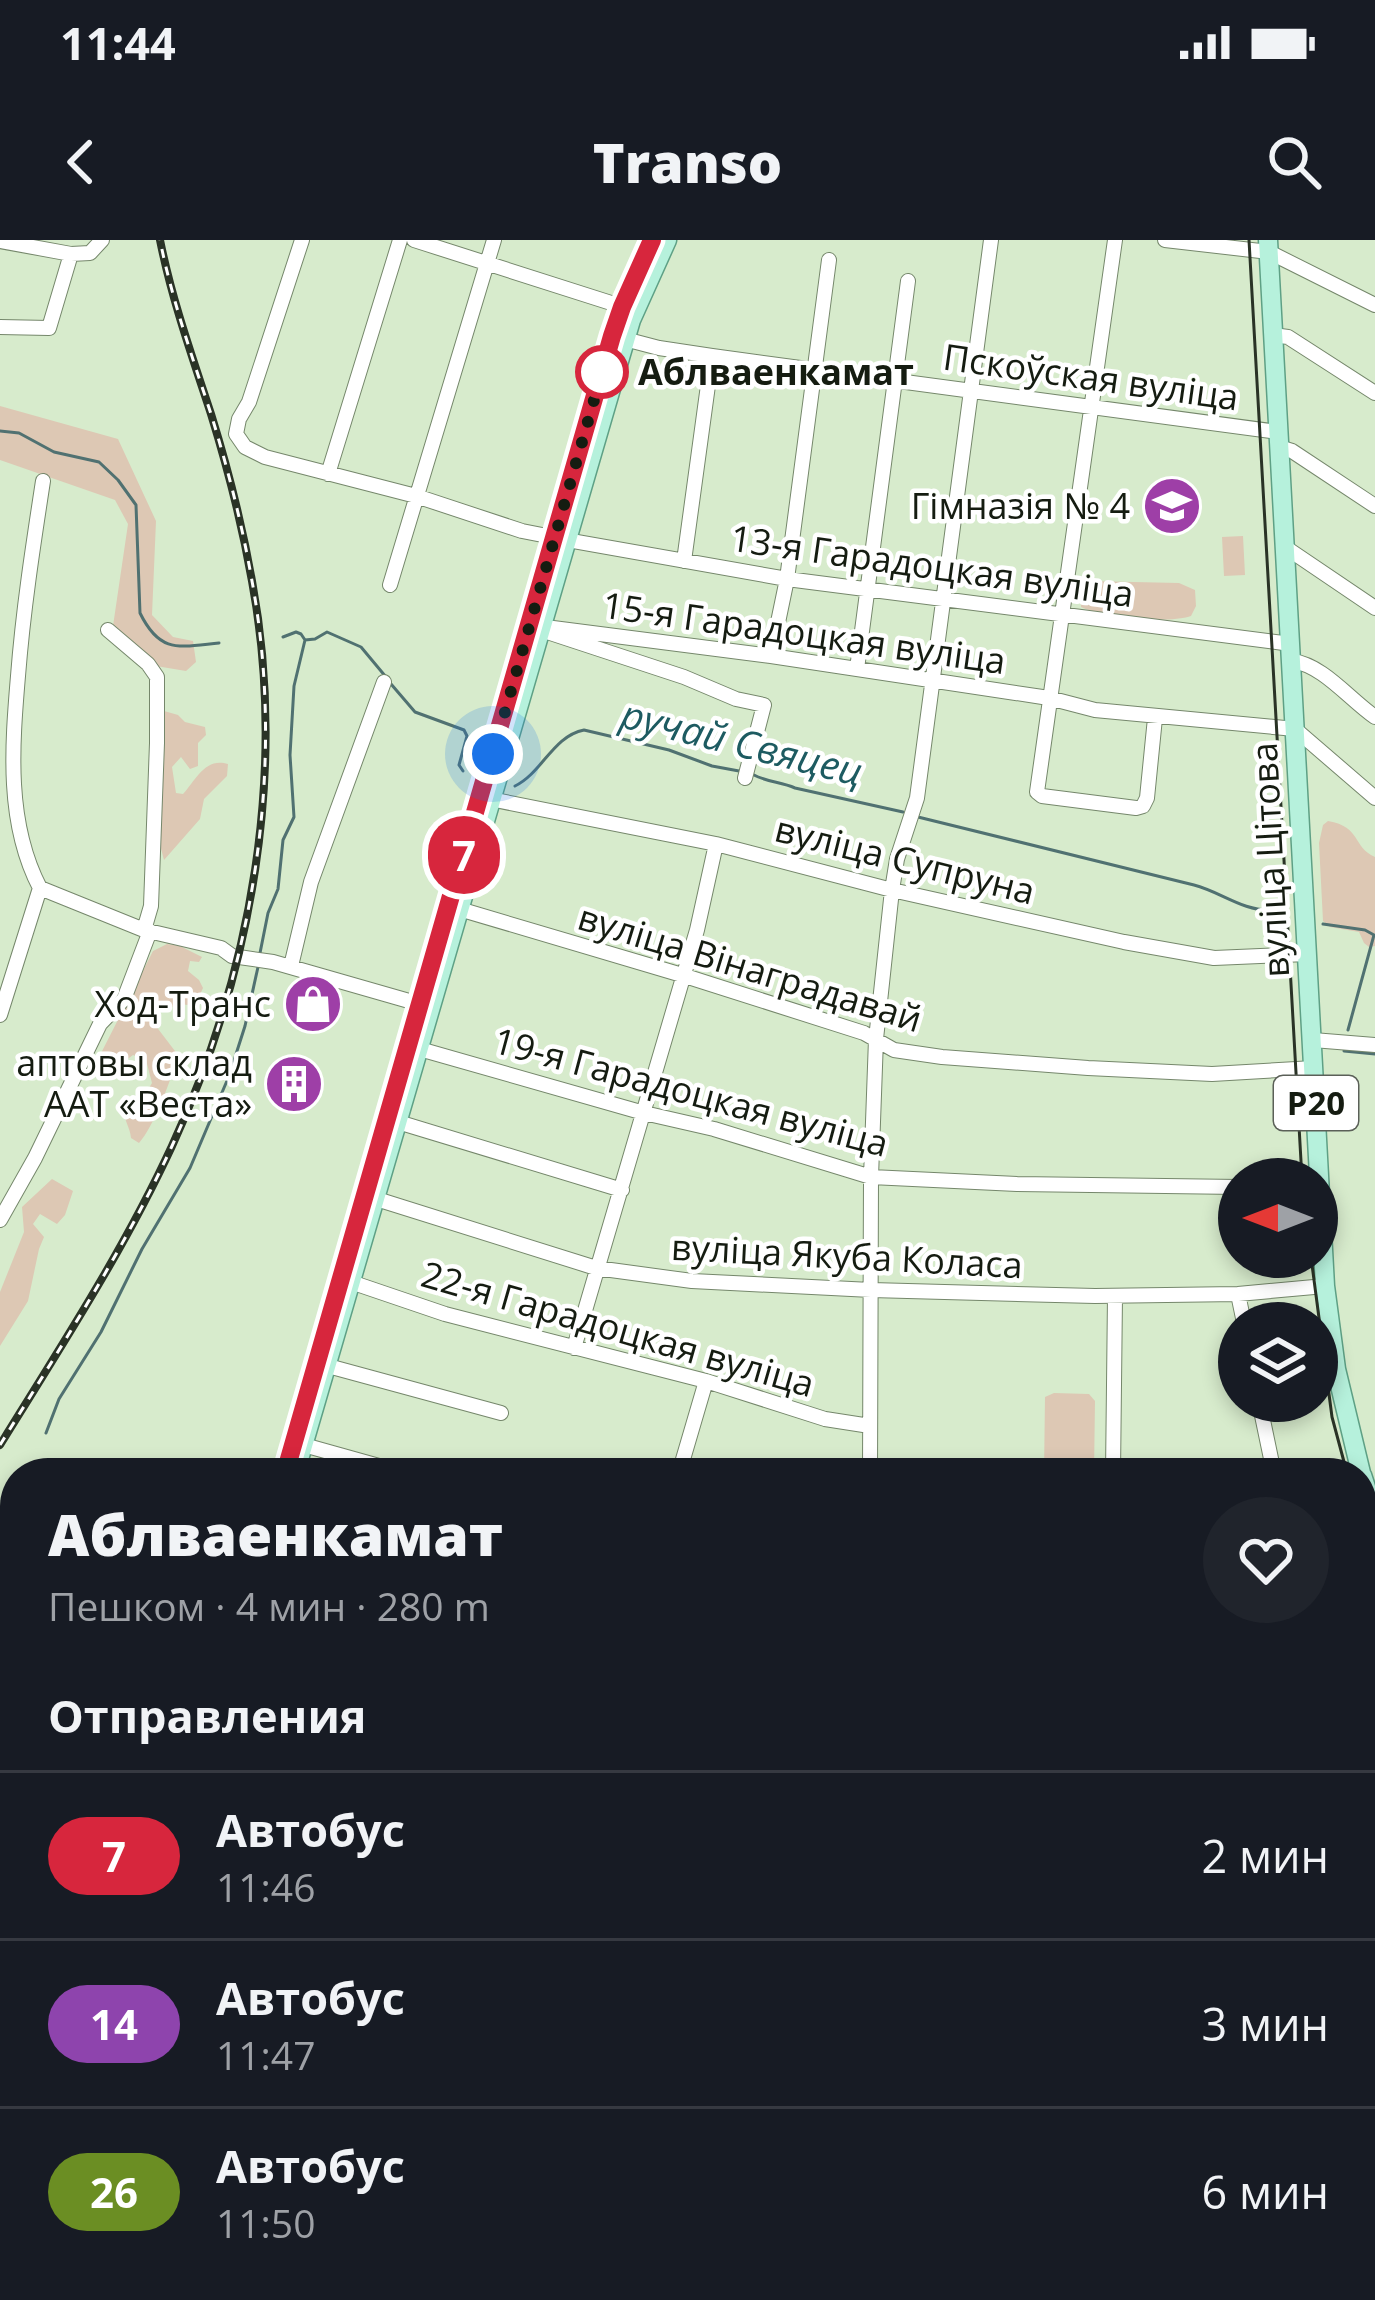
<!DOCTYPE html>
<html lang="ru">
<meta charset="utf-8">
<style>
:root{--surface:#171b24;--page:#20242c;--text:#f1f3f6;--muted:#9ea1a6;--line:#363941}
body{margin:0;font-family:"Open Sans",sans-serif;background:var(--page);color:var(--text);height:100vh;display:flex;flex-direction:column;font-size:45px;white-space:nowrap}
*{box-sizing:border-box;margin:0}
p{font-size:39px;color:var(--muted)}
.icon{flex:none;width:66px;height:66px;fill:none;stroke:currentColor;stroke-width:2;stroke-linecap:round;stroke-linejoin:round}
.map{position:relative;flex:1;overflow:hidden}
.details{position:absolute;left:0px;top:1218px;width:1377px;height:843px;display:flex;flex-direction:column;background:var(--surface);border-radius:48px 48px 0 0;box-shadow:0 6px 18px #0003}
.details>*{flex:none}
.badge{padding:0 24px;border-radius:39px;font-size:42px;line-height:78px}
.needle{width:78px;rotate:270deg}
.controls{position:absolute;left:1218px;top:918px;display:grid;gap:24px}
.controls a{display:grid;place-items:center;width:120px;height:120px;border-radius:50%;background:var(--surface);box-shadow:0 6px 18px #0003;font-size:60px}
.you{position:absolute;width:60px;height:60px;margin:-30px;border:9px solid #fff;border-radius:50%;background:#1a73e8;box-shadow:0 0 0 18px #1a73e833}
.map>.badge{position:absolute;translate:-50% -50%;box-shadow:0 0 0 6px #fff}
h2{padding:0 48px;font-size:45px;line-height:108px}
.round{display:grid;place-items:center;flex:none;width:126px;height:126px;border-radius:63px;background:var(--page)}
.summary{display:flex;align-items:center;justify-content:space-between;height:204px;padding:0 48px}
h1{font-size:57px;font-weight:800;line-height:90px}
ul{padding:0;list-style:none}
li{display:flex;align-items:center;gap:36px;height:168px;padding:0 48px;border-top:3px solid var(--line)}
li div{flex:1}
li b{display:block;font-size:45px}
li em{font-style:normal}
li .badge{min-width:132px;font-weight:700;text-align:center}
.status{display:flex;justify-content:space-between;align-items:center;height:84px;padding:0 60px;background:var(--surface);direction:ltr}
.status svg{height:33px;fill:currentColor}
header{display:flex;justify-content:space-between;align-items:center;height:156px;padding:0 48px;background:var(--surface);font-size:54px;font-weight:800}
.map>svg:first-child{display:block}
</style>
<div class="status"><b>11:44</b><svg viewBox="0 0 49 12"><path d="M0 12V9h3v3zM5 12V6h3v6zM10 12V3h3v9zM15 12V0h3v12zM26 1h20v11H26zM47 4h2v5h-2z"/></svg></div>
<header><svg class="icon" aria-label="back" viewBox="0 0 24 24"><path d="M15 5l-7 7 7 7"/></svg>Transo<svg class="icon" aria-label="search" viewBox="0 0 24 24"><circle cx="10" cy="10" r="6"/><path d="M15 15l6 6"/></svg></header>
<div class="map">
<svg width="1375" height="2060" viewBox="0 0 1375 2060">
<rect width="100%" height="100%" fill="#d7ebcc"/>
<path fill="#ddc8b4" d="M0,166L118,199L156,281L152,375L173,397L193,401L196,422L186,431L150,425L113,386L128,284L115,260L0,220Z
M1243,296L1245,335L1224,336L1222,297Z
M1088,341L1179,343L1195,350L1196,366L1191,376C1166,384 1106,378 1081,367L1080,348Z
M164,471L178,475L185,482L205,487L206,495L198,503V526L190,529L181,517L172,527L176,553L183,554C196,540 205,517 228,524L227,536L204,559L200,579L164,620L159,601Z
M1328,581C1362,587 1352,607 1375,617V706L1369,707L1364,703L1359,692L1330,687L1323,681L1319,603L1323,585Z
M167,704L180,706L202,717L199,722L190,721L188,731L199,740L203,748L197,761L187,765L178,763L167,770L153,766L149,777L178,815C172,837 154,887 139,903L131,898C130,887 124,881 124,870L142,860L152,843L146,820L133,815L125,821L119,838L95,825L153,711Z
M52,939L73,951L65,975L57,984L40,974L33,984L44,997L39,1009L28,1061L0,1106V1052L24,992L22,967Z
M1054,1153L1089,1154L1095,1161L1094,1233H1044L1045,1157Z
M25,2046H107L109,2048L107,2055L98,2060L78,2058L75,2060H22Z"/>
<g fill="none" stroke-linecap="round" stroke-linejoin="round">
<path stroke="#507171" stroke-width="3" d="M0,191L19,193L54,212L99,222L118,240L136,265L140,373C160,414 179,407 219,403
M283,397L296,392L301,394L305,400L315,399L327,392L361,407L386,437
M391,444L415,472L464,490L467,496L459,525L463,531
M754,535C767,542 781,542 795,548L903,572
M515,546C542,533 553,496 584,490L669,510L712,526L739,531
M918,577L1194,645C1221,652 1243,671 1270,670
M1323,684L1365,690L1374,695L1348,790
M260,713L268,673L278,649L283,600L294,577L290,515L294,446L305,400
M1344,811L1375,814
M46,1193L59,1159L101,1092L142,1009L190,928L229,836L245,786L258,727"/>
<g stroke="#75876b" stroke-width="16">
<path id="minor" d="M302,0L249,162L239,179L236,194L245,207L265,217L416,256L522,291L578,302L787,339L1291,404
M414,0L630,69
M1115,0L1037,552L1042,556L1136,568L1143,566L1147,558L1155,478
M1165,0L1269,12L1375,65
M0,1L71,14L90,13L102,0
M0,87L49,88L71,14
M1273,95L1288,97L1375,153
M617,97L659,108L712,116L1278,192
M1279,207L1292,211L1375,266
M328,234L400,0
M43,241C33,306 23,371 18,436C12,507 6,583 40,648L144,690L221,708L232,716L273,722L430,767
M1285,307L1375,368
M684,321L712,116
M390,345L494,0
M529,386L684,437L736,459L764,465L745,538
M540,389L553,388L771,416L1049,458L1095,470L1295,489L1375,558
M108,390L148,424L157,437V503L151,666L144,690
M771,416L787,339L829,20
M1292,421C1323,425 1348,458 1375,477
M857,429L908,41
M480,557L716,604L892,650L1124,702L1214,718L1308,714
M449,666L682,735L864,793L894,810L942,817L1088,828L1212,834L1314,828
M291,726L311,642L384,442
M0,775L40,648
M1313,800L1375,805
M409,806L644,873L714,889L871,937L1017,944L1239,947
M388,879L622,950
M367,956L596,1028L692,1041L871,1050L1095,1056L1238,1054L1325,1046
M0,980L35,918L100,784L124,759L150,691
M342,1039L445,1074L706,1141L825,1179L870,1186
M1238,1054L1244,1083
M574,1108L697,690L716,604
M317,1123L501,1173
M1259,1161L1274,1233
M293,1202L404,1233
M679,1233L706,1141
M870,1233L871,937L876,799L892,650L897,619L917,558L991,0
M1113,1233L1115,1056
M1362,1588L1375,1586
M1362,1952L1375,1954
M607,2060V2046"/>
</g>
<g stroke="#5ea085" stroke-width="21">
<path id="major" d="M1268,0L1325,1046L1336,1129L1361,1233
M579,210L618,76L652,0
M295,1233L631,80L667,0
M1362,1235L1375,1275
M0,1990L15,1970
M1150,2046L1193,2060"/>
</g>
<use href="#minor" stroke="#fff" stroke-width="14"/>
<use href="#major" stroke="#b6f1dc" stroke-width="18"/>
<path stroke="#2a3326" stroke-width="3" d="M1249,0L1302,939
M1311,1017L1332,1177L1347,1233
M1362,1303L1375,1343"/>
<g stroke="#2a3326" stroke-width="8">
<path id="rail" d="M0,1205C60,1108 124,1010 172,906C252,732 287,531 252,341C242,284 228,229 211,174C192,116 172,60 160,0"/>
</g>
<use href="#rail" stroke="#fff" stroke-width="3" stroke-dasharray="9" stroke-linecap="butt"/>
</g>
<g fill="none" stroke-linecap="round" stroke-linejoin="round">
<g stroke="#fff" stroke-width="27">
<path id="line" d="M285,1233L612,96L622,67L652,0"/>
</g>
<use href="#line" stroke="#d7263d" stroke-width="18"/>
<path stroke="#151c11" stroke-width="12" stroke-dasharray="0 21.6" d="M493,514L602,132"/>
</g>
<defs>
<g id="school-disc" transform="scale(3)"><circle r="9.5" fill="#9e3fa7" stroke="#fff"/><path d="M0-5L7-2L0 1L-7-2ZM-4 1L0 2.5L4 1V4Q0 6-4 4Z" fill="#fff"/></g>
<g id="shop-disc" transform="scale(3)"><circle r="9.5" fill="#9e3fa7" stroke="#fff"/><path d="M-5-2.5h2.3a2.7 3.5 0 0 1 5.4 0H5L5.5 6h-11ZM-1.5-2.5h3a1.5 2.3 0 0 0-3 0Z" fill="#fff"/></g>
<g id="building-disc" transform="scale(3)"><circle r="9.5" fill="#9e3fa7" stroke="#fff"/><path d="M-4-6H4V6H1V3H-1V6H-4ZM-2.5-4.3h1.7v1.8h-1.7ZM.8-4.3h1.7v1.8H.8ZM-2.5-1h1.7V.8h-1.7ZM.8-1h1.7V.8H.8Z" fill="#fff"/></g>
</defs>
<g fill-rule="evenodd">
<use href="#school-disc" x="1172" y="266"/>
<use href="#shop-disc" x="313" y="764"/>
<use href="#building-disc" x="294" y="844"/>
</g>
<circle fill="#fff" stroke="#d7263d" stroke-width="6" cx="602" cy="132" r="24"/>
<g text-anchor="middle" stroke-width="9" stroke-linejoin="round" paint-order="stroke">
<rect fill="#fff" stroke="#5b6058" stroke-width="3" x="1274" y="836" width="84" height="54" rx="9"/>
<g font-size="33" font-weight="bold" fill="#151c11">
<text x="1316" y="875">Р20</text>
</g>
<g font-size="36" font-weight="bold" fill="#151c11" stroke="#fff" text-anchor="start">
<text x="638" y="145">Аблваенкамат</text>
</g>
<g font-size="36" fill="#151c11" stroke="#fff">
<text transform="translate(1091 137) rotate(8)" y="13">Пскоўская вуліца</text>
<text transform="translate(932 326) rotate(8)" y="13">13-я Гарадоцкая вуліца</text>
<text transform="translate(804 393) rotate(8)" y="13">15-я Гарадоцкая вуліца</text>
<text transform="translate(905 620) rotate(14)" y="13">вуліца Супруна</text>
<text transform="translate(1270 620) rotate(-93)" y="13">вуліца Цітова</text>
<text transform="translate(750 728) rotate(17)" y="13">вуліца Вінаградавай</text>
<text transform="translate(691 852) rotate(15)" y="13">19-я Гарадоцкая вуліца</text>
<text transform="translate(847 1016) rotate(3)" y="13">вуліца Якуба Коласа</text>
<text transform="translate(618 1089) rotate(16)" y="13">22-я Гарадоцкая вуліца</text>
</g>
<g font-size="36" fill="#151c11" stroke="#fff" text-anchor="end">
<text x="1130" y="279">Гімназія № 4</text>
<text x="271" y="777">Ход-Транс</text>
<text x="252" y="836">аптовы склад<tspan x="252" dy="41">ААТ «Веста»</tspan></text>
</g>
<g font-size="39" font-style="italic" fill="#1d5b61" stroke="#fff">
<text transform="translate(742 503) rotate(14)" y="14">ручай Свяцец</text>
</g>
</g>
</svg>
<div class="controls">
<a><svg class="needle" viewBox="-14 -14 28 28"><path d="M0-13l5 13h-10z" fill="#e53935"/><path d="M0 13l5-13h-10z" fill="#9ea1a6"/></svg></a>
<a><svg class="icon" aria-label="layers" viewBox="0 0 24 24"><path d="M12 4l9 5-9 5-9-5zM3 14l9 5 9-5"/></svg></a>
</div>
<div class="you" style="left:493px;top:514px"></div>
<b class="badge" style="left:464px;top:615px;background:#d7263d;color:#fff">7</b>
<section class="details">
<div class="summary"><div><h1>Аблваенкамат</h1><p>Пешком · 4 мин · 280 m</p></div><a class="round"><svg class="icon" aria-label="heart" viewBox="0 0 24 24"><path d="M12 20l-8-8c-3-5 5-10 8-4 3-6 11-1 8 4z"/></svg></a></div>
<h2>Отправления</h2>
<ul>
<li><span class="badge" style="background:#d7263d;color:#fff">7</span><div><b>Автобус</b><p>11:46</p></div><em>2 мин</em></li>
<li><span class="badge" style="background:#8e44ad;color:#fff">14</span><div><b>Автобус</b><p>11:47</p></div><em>3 мин</em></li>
<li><span class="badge" style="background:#6b8e23;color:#fff">26</span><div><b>Автобус</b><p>11:50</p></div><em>6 мин</em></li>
</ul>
</section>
</div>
